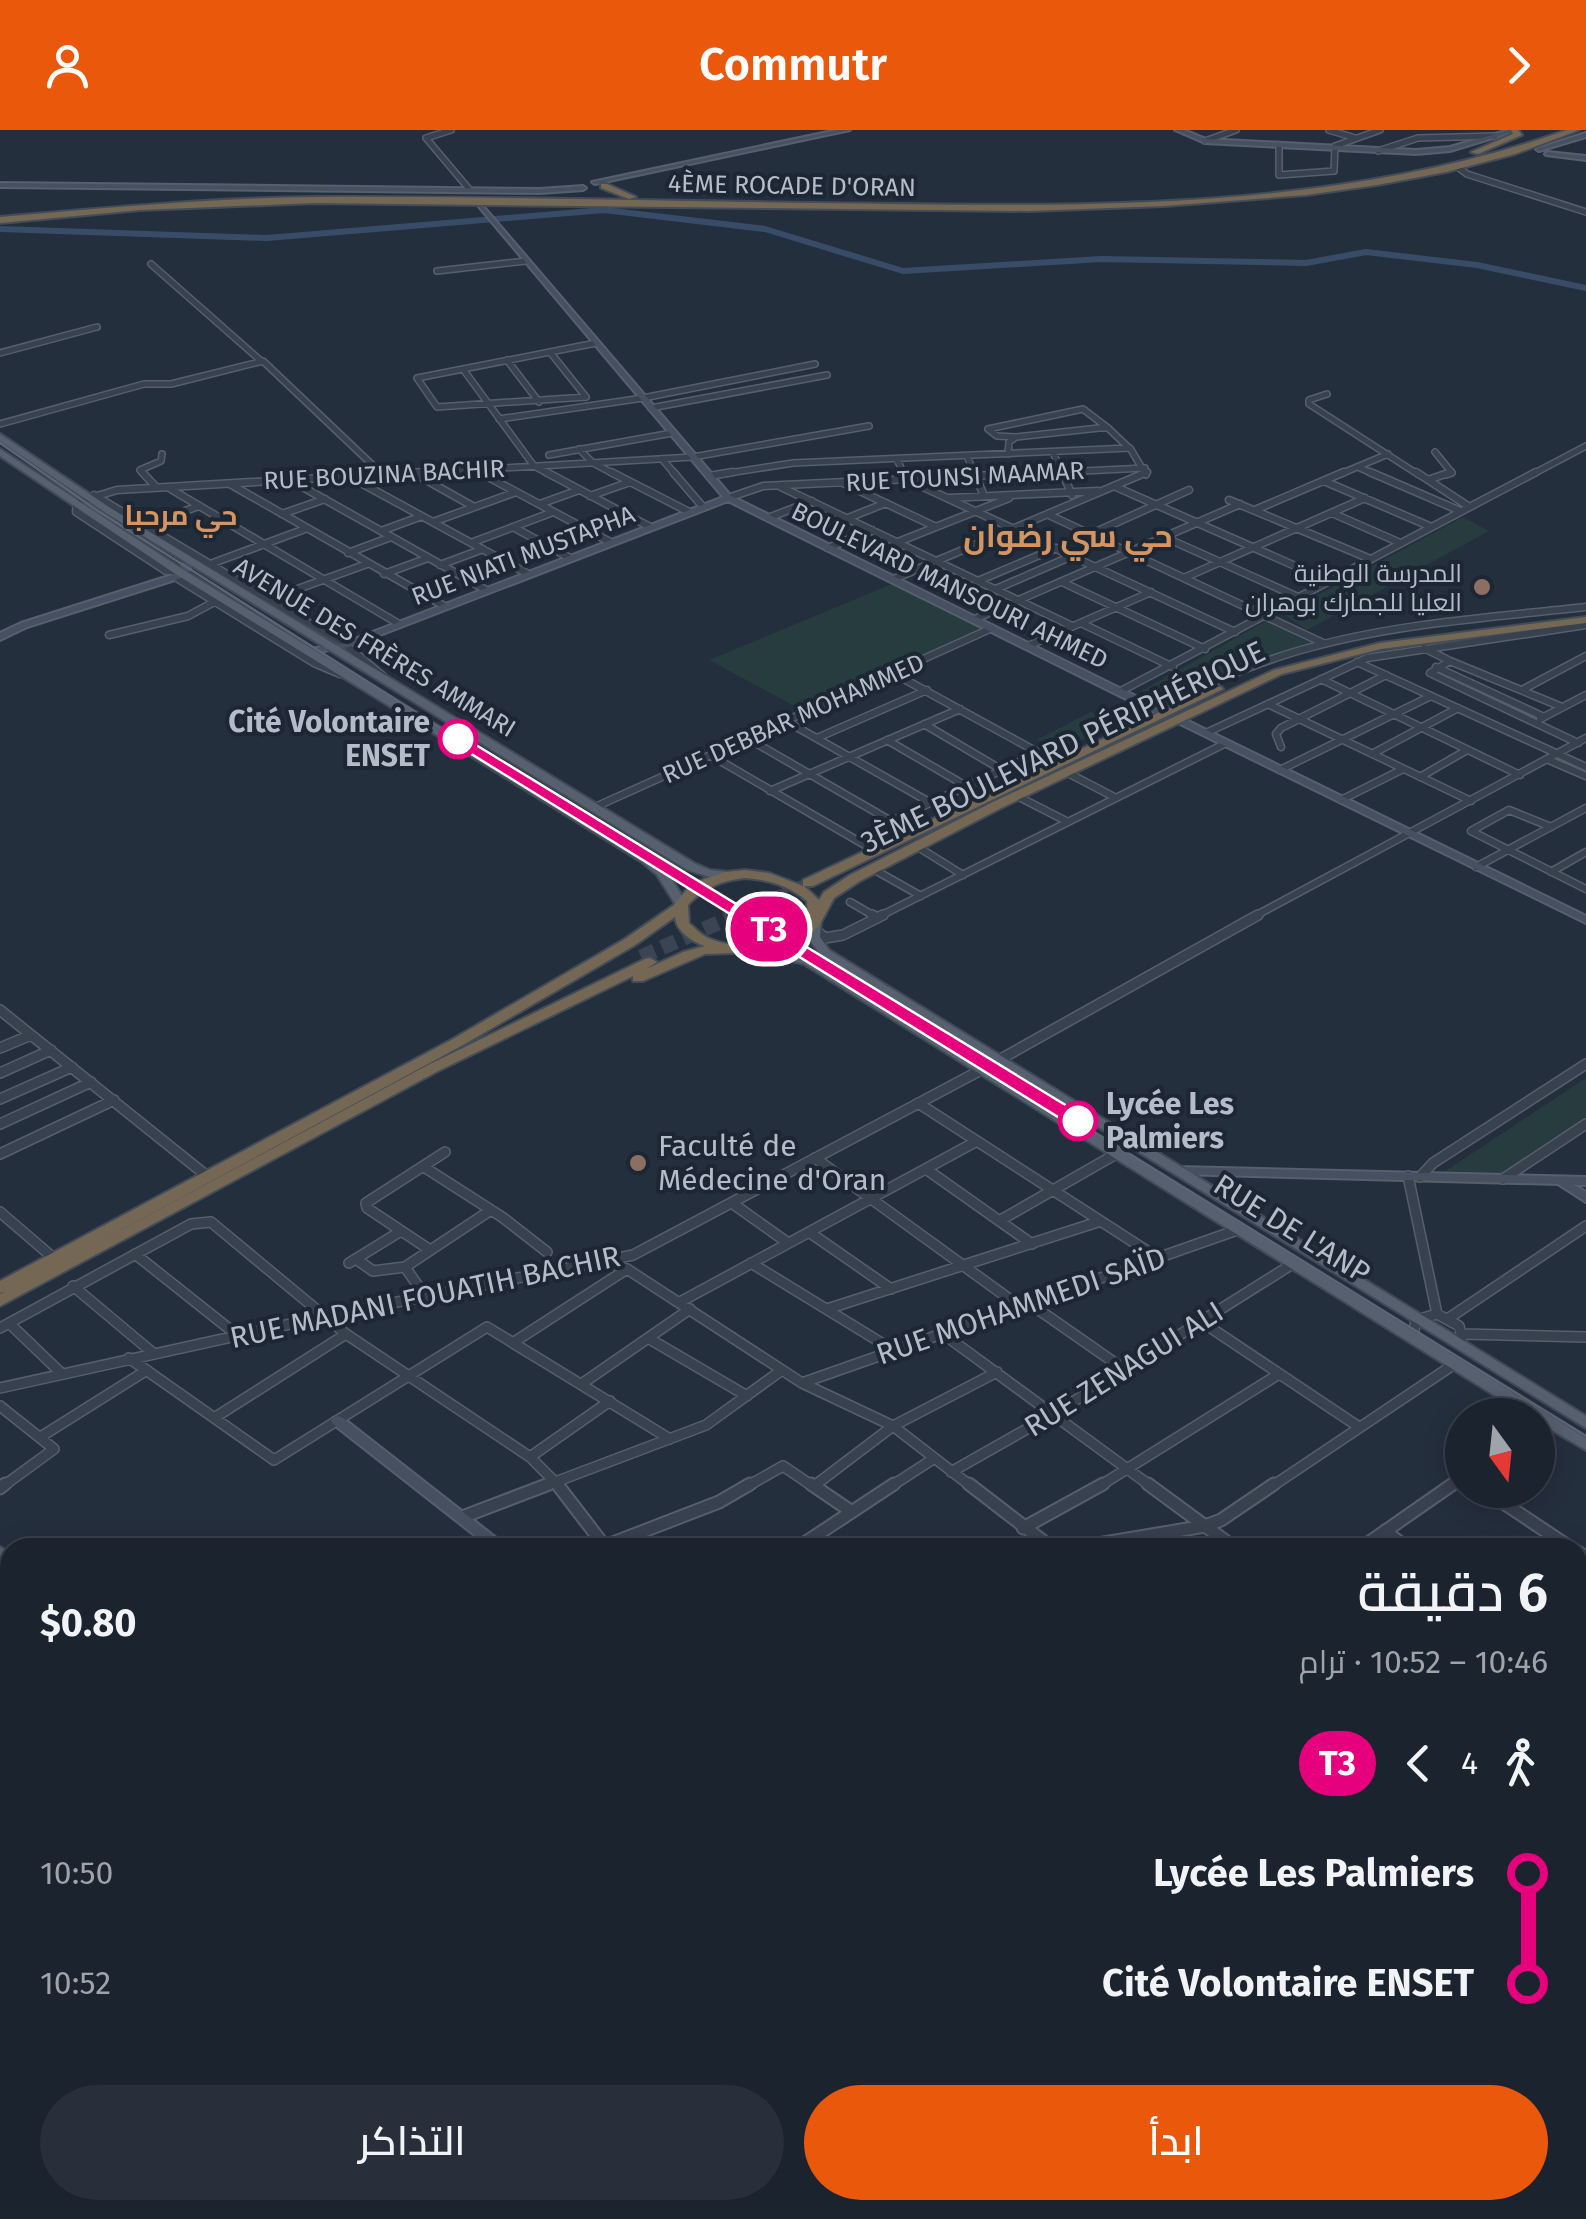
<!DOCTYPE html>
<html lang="ar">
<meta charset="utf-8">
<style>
:root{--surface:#1b232e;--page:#282f3a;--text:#f1f3f6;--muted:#a0a4aa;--line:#39404a;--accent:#ea580c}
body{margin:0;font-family:"Fira Sans",Cairo,sans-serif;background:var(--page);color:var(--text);direction:rtl;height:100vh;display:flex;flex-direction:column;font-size:38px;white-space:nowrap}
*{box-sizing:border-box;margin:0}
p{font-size:32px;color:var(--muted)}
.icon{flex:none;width:55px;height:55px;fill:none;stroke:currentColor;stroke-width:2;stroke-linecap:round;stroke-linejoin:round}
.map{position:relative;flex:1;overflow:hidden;direction:ltr}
.panel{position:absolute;left:0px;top:1408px;width:1588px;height:682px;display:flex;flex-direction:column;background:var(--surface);border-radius:30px 30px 0 0;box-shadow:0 5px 25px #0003,0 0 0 2px var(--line);direction:rtl}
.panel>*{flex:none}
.badge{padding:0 20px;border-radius:32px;font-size:35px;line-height:65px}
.needle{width:65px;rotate:165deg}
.controls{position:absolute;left:1445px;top:1268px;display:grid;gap:20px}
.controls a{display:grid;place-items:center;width:110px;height:110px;border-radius:50%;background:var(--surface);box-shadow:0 5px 25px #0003,0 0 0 2px var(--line);font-size:50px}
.map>.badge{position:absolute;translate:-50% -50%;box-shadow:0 0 0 5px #fff}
.legs{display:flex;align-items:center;gap:15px;height:110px;padding:0 40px;font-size:32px}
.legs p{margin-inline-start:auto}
.overview{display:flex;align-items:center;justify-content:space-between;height:170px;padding:0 40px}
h1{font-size:55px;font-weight:600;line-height:75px}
.button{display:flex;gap:20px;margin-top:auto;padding:20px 40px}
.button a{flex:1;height:115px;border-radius:60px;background:var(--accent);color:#fff;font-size:40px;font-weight:600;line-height:115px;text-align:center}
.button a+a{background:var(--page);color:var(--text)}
ul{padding:0 40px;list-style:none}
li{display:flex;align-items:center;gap:35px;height:110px;font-size:38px}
li i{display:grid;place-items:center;width:15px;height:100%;margin:0 12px;background:currentColor}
li i::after{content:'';width:25px;height:25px;margin:-12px;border:8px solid;border-radius:50%;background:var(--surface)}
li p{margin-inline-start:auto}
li:first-child i{background:linear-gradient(#0000 50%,currentColor 0)}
li:last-child i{background:linear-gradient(currentColor 50%,#0000 0)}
header{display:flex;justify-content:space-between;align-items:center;height:130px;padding:0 40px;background:var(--accent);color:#fff;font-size:45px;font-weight:600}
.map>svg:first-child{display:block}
</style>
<header><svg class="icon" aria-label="forward" viewBox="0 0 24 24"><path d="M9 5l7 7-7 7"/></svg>Commutr<svg class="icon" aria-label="person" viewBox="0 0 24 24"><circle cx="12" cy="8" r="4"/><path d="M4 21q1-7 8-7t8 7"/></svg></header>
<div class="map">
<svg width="1586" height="2089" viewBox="0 0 1586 2089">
<rect width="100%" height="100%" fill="#242f3e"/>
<path fill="#263c3f" d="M1463,387L1489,401L1307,500L1283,484Z
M892,454L982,498L800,579L709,530Z
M1268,490L1312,513L1164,571L1141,561Z
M1091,582L1115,594L1059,621L1036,610Z
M1586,948V989L1499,1045L1441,1044Z
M0,1888H10V2080H775L779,2084L773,2089H0Z"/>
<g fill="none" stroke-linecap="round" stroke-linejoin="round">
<path stroke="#394c67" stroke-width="6" d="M0,99L267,108L604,80L765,99L903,141L1102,129L1306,133L1366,122L1477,135L1586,158"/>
<path stroke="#3a4453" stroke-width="11" stroke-dasharray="11 6" stroke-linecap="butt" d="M731,787L808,753"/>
<path stroke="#3a4453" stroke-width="15" stroke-dasharray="15 8" stroke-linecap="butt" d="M641,827L736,785"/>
<g stroke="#565f6c" stroke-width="8">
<path id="street-far3" d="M451,0L426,8L469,59
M1329,0L1355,8
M1205,11L1236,0
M1279,15V45L1334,41L1335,16L1380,0
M1378,21L1418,8L1495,6
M1459,38L1467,44L1586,82
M151,134L260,230
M437,141L526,131
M550,222L586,267
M0,223L97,197
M507,230L539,272
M463,239L534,336L551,345
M1327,264L1309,270V274L1419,345
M586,267L437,277L417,248L596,213
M651,278L827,245
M499,289L643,268L815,234
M0,294L144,254H171L263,231L382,344
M1016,307L997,306L988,299L1083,279L1108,298
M579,319L593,333L616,345
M1053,322L1063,345
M1435,322L1452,343L1446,345
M1008,324L1009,312L1016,307L1099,298H1108L1129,318
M549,325L672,303
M967,326L975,345
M662,329L676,345
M897,329L904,345
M1358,337L1376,345
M476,341L483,345
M411,342L416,345
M145,345L140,340L161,331L162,324
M382,345L693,327L869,296
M716,345L793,333L1130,318L1146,345
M1000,345L1145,338
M1338,345L1388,324
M1531,345L1586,316"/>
</g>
<g stroke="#565f6c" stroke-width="9">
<path id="street-far2" d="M142,342L156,357
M412,342L474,377
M479,342L610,412
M546,342L650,397
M611,342L689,382
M673,342L703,377
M903,342L906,349L1235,502
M974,342L984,366
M1062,342L1072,365
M1370,342L1458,380
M1416,342L1468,376
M709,346L733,342
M350,347L528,444
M1428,350L1451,342
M292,351L486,460
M1324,351L1429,396
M843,353L936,397
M230,354L444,476
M781,357L1072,496
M1116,357L1327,450
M169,358L399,494
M94,365L346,515L383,546
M590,366L630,352
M728,368L763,356L1053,342
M949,368L1098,361
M1229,370L1368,428
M540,374L579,360
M1255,380L1344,342
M1332,383L1398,412
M282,384L325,369
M1049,385L1323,513
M768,388L812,371
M848,388L886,373
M433,392L516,362
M145,395L199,376
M513,397L570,428
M381,401L422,386
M1091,404L1189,360
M1164,407L1298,467
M898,412L1009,368
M471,413L553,382
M828,418L872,400
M348,423L391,407
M213,433L305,399
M440,435L483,419
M178,441H166L76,382L77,372L117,360L425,342
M384,444L428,428
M175,447L314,533L340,544
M1186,447L1365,368
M894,449L1147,342
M978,451L1056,418
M1062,452L1205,519
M996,459L1072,426
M270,469L367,434
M975,489L1240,374
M1081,493L1173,537
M109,505L188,486L216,471
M1028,516L1151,462
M1424,518L1450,531L1430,543L1578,613
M1450,531L1562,577
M1357,532L1586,637
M1436,537L1544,587
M893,543L1039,623
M1321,549L1520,645
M1522,560L1586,526
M1121,561L1536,342
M1268,574L1471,671
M1154,578C1206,556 1257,531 1312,517C1401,493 1494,487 1586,477
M1540,589L1586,565
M786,591L931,673
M924,594L1002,640
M1206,603L1367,528L1586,495
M747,608L891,691L1039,623
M817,608L927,560
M887,610L966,656
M1281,617L1276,604L1281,598L1386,545
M1372,624L1458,578
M710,625L870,718
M1549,630L1586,646
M1280,640L1431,566
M1066,642L1116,668
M1420,647L1467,620
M770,661L960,579
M1017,666L1068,692
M1341,670L1403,639
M593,678L992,498
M1551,697L1509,680L1471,701L1586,759
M918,717L963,745
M1476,737L1586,678
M873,739L921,766
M1551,742L1586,722
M850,772L876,787
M878,787L1226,613
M1253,787L1586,608"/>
</g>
<g stroke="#565f6c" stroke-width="12">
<path id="street-far1" d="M872,785L877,788
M814,799L825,808L843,805L883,785
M0,880L207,1046
M0,918L31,905
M0,943L51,920
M0,969L72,937
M918,973L1158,1128
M0,994L91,952
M0,1024L114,970
M815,1028L1019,1176
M424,1037L502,1087L547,1122
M926,1039L1032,1114
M1408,1046L1437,1184
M1420,1047L1433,1033L1586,934
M1503,1049L1586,994
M732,1073L788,1113
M0,1082L50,1125
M999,1091L1116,1024
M809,1102L891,1159
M430,1120L367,1078L366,1073L445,1022
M135,1124L237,1205
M356,1129L373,1141L405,1137L425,1166
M349,1133L401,1101
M751,1133L893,1220
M611,1134L627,1139L802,1253L893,1296L972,1357
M405,1137L491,1080
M73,1156L153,1223
M680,1172L977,1011
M1029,1173L1125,1240
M827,1179L1101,1091
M1449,1188L1586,1096
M1202,1192L1359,1297
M9,1193L61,1243
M0,1198L191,1094L211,1092L346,1204L530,1327L560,1357
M942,1203L1152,1357
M1462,1204L1586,1207
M1413,1206L1416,1190L1437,1184L1459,1196L1462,1207
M648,1208L747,1266
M514,1212L627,1139
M129,1228L274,1330L487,1197L670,1309
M583,1253L690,1179
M802,1253L1240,1099
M0,1258L322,1187L633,1125L981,940L1258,785
M0,1276L54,1319L2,1357
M214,1288L346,1204
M42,1306L147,1240
M530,1327L610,1271
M951,1342L1055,1283L1294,1133
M814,1356L893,1296L997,1242
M542,1357L706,1295L782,1240
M746,1357L783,1336L814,1357
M890,1357L933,1329
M1098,1357L1279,1244
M1271,1357L1456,1233
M1449,1357L1462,1348"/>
</g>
<g stroke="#565f6c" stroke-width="15">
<path id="street" d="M557,1354L606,1418
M811,1354L852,1382
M969,1354L1052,1418
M1148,1354L1235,1418
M0,1358L5,1354
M1484,1360L1571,1418
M465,1386L549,1354
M1023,1398L1103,1354
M1385,1401L1407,1418
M605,1416L719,1372L750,1354
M797,1418L894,1354
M1074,1418L1205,1396L1221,1390L1274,1354
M1361,1418L1453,1354
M1578,1422L1586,1427
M1578,1542L1586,1536
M1578,1659L1586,1665
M0,1708L10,1701
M1578,1771L1586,1777
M0,1876H10
M1578,1901L1586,1907
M1428,2080L1438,2089"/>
</g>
<g stroke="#565f6c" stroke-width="4">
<path id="secondary" d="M837,0H850L595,54L592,52Z
M1175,0H1184L1206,9L1416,20L1450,17L1509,0H1519L1450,21L1416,24L1205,13Z
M1586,3V7L1539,21L1536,19Z
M1548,22L1586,26V30L1546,25L1545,24Z
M0,53L540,59L583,56L586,58L583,60L540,63L0,57Z
M477,69L731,366L1168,582V586H1160L728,371L349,517L305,524V520L344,513L723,367L475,72V70Z
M191,428L196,431L181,448L27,497L0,510V503L21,493L175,444L188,429Z
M1178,586L1586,786V793L1174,591L1173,589Z
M1179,1037L1586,1047V1055H1574L1586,1062V1072L1558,1054L1175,1044L1173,1041L1175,1038Z
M338,1286L343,1288L509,1418H491L333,1294L331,1291L333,1288Z
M1221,2080H1243L1249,2089H1227Z
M1347,2080H1365L1366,2089H1348Z"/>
</g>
<g stroke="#414a57" stroke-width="4">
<path id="primary" d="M0,304L112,379L694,733L710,740L738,743L740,746C725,754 702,745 686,739L106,383L0,311Z
M0,319L182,439L650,726L666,740L687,774L681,778L677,777L657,745L642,732L174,443L0,326Z
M815,787L821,791L820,807L829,820L1586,1286V1298L821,826L808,807L809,791Z
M759,815L812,828L1586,1308V1320L1538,1292V1285H1526L804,834L755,822L753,819L755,816Z
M0,1417L10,1422V1437L0,1432Z
M782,2080H807L813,2089H788Z"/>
</g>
<g stroke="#434c59" stroke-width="4">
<path id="highway" d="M1511,0H1518L1522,5L1478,24L1471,22L1513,4Z
M1567,0H1579L1515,24L1446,42L1377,55L1306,65L1164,76L1029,81L314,73L140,80L0,93V87C105,78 210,68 316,67C482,66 649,71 815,73C1068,76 1326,85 1567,0Z
M601,54H607L636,67L629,69L601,58Z
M1586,487V493L1380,519L1282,544L1001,678L860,751L834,768L820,794L809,806L797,814L764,822L705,824L643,851H633V846L438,941L0,1176V1164L5,1162L0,1163V1151L453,909L625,809L674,775L688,758L704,749L726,742L745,740L769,743L803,756V750L1213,557H1221L1223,559L813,756H804L819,770L824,762L850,745L993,672L1274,540L1380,513ZM745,748C769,750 788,755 807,771L808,790C785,817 740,822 708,808C701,805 695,798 689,793L688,775C704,757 721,751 745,748ZM675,787C676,801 692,812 705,816L683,822L646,839L657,832L650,828L645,829L428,935L82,1121L463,915L635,815Z"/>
</g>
<use href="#street-far3" stroke="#38414e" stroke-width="5"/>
<use href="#street-far2" stroke="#38414e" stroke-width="6"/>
<use href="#street-far1" stroke="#38414e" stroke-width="9"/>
<use href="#street" stroke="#38414e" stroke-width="11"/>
<use href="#secondary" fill="#465061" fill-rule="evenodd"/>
<use href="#primary" fill="#56606e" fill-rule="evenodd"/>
<use href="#highway" fill="#746855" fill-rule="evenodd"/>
<path stroke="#5a6575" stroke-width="2.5" d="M0,313L98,381L458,609L1586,1306"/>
</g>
<path fill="#e6007e" stroke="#fff" stroke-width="2.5" d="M458,604L1085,987L1088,991L1078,997L1071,995L452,612L450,609Z"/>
<g fill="#8d6e63" stroke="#1d2633" stroke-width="4">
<circle cx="1482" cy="457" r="10"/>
<circle cx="638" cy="1033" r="10"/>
</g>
<g fill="#fff" stroke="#e6007e" stroke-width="5">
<circle cx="458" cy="609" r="18"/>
<circle cx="1078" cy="991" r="18"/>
</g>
<g text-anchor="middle" stroke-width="8" stroke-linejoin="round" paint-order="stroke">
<g font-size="25" fill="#b4bcc9" stroke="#1d2633">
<text transform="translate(792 55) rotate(1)" y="9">4ÈME ROCADE D'ORAN</text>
<text transform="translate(384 344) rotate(-3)" y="9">RUE BOUZINA BACHIR</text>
<text transform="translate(965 346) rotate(-3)" y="9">RUE TOUNSI MAAMAR</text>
<text transform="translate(523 425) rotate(-21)" y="9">RUE NIATI MUSTAPHA</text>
<text transform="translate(950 455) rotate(26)" y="9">BOULEVARD MANSOURI AHMED</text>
<text transform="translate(375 517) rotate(31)" y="9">AVENUE DES FRÈRES AMMARI</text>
<text transform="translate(793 588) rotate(-24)" y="9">RUE DEBBAR MOHAMMED</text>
</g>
<g font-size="25" fill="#b4bcc9" stroke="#1d2633" text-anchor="end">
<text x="1462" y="452">المدرسة الوطنية<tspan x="1462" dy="29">العليا للجمارك بوهران</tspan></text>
</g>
<g font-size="28" font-weight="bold" fill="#d59563" stroke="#1d2633">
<text x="181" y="395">حي مرحبا</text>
</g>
<g font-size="30" font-weight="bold" fill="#b4bcc9" stroke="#1d2633" text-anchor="end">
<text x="430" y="602">Cité Volontaire<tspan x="430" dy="34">ENSET</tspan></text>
<text x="1106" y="984" text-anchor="start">Lycée Les<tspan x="1106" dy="34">Palmiers</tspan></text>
</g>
<g font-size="30" fill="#b4bcc9" stroke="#1d2633">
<text transform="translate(1063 617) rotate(-26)" y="10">3ÈME BOULEVARD PÉRIPHÉRIQUE</text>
<text transform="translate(1292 1099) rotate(32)" y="10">RUE DE L'ANP</text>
<text transform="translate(425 1167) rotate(-12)" y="10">RUE MADANI FOUATIH BACHIR</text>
<text transform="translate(1021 1176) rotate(-19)" y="10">RUE MOHAMMEDI SAÏD</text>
<text transform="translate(1124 1239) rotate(-32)" y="10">RUE ZENAGUI ALI</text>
</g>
<g font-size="30" fill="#b4bcc9" stroke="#1d2633" text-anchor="start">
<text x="658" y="1026">Faculté de<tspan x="658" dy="34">Médecine d'Oran</tspan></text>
</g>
<g font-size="32" font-weight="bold" fill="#d59563" stroke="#1d2633">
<text x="1068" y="417">حي سي رضوان</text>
</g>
</g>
</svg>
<div class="controls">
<a><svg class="needle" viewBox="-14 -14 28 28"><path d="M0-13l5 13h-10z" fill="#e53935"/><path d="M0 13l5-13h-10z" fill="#a0a4aa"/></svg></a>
</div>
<b class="badge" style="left:769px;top:799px;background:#e6007e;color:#fff">T3</b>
<section class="panel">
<div class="overview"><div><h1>6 دقيقة</h1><p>10:46 – 10:52 · ترام</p></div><b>$0.80</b></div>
<div class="legs"><svg class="icon" aria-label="walk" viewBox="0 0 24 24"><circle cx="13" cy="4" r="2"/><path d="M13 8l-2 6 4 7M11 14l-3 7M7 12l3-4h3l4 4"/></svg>4<svg class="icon" aria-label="back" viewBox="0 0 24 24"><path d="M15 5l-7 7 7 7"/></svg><b class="badge" style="background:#e6007e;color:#fff">T3</b></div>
<ul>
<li><i style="color:#e6007e"></i><b>Lycée Les Palmiers</b><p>10:50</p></li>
<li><i style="color:#e6007e"></i><b>Cité Volontaire ENSET</b><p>10:52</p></li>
</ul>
<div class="button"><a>ابدأ</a><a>التذاكر</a></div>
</section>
</div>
